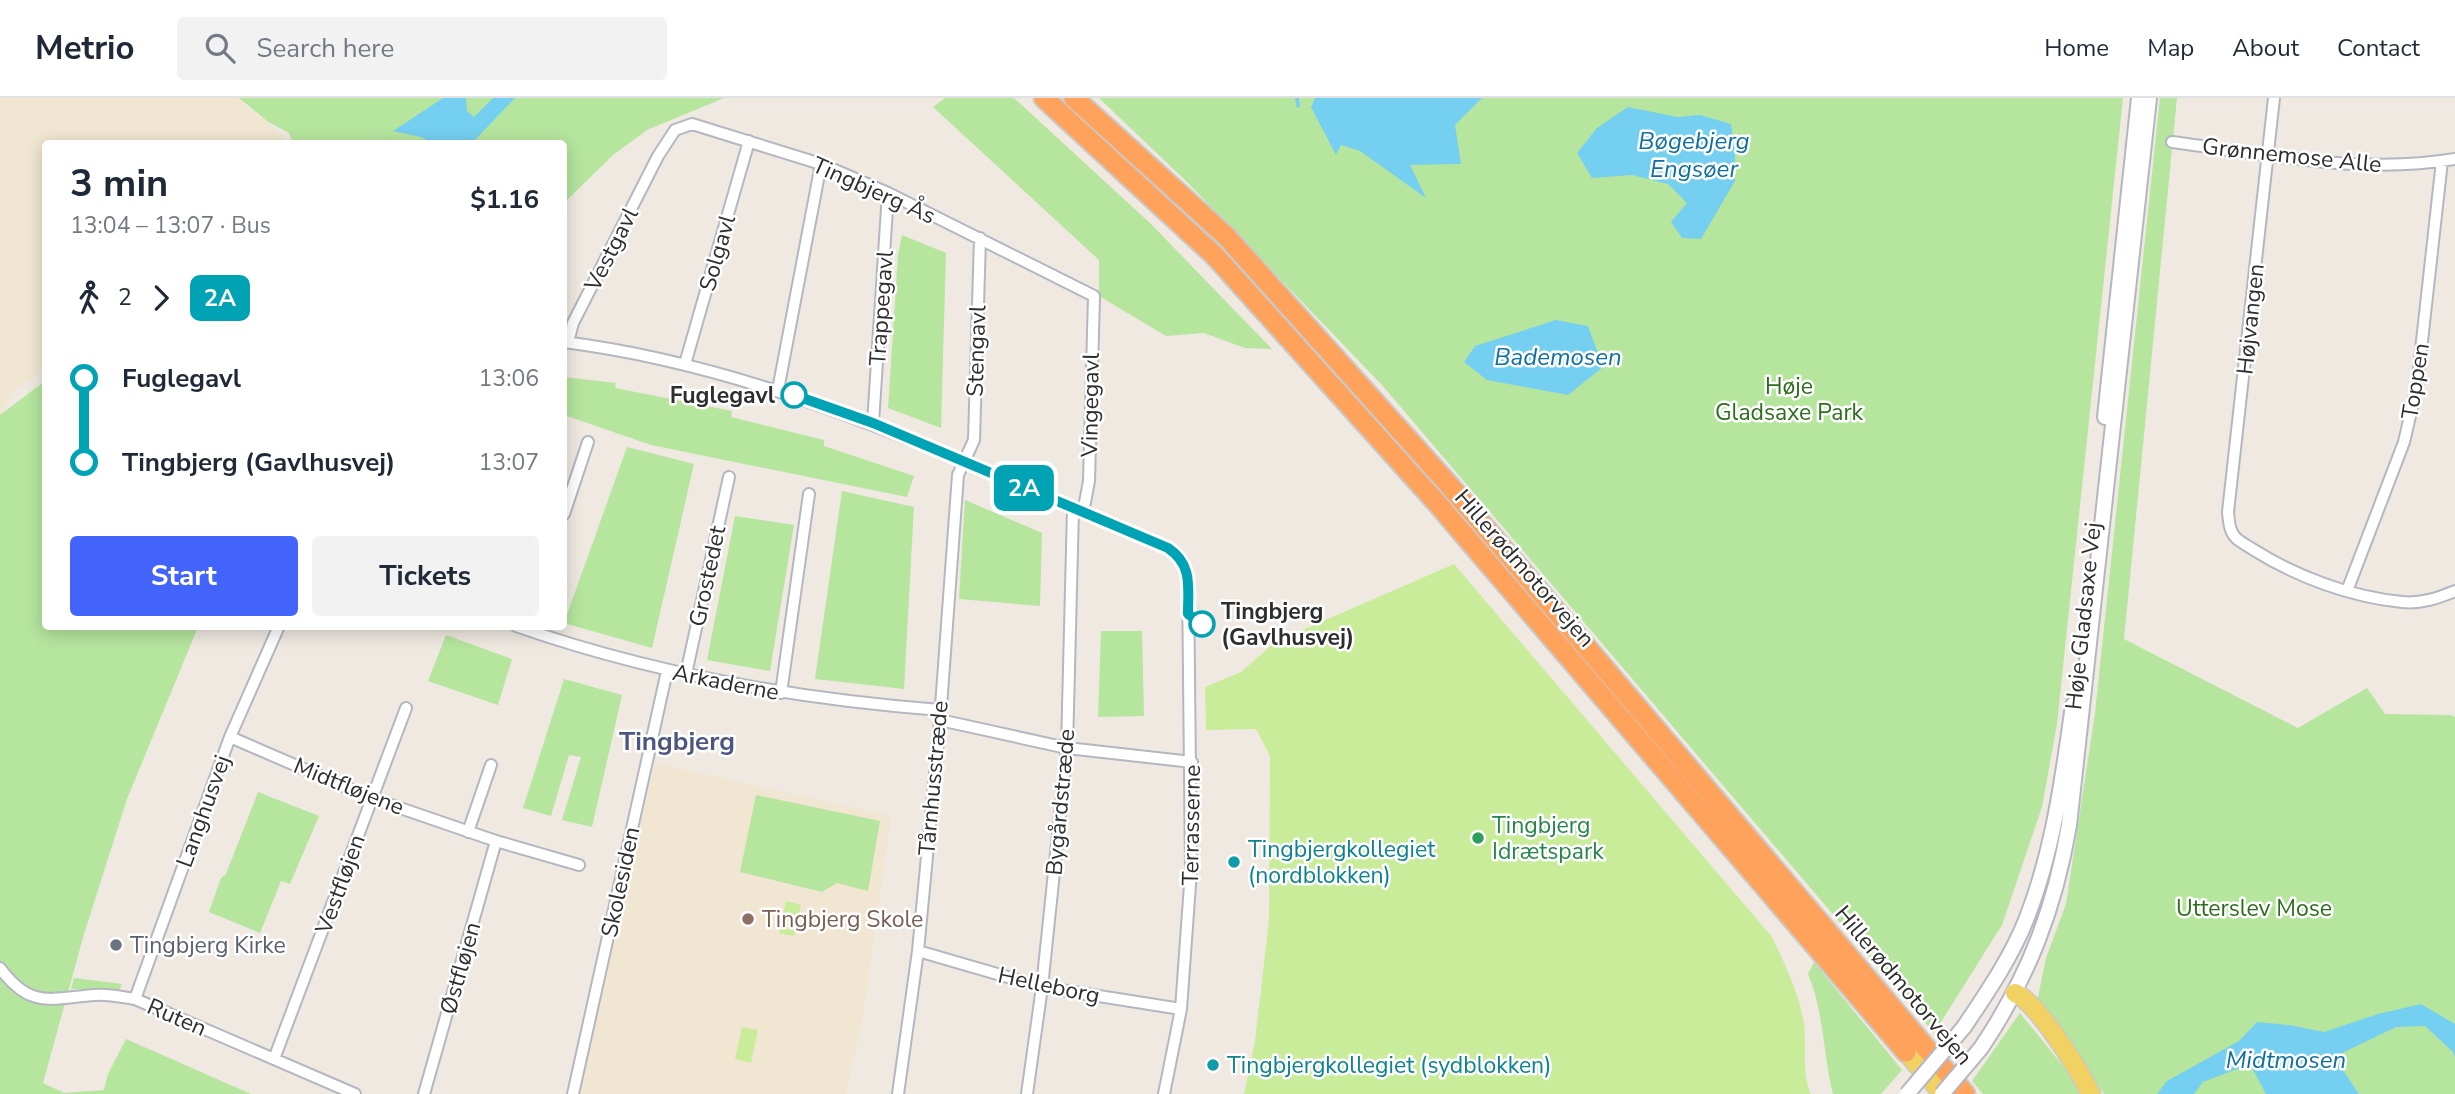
<!DOCTYPE html>
<meta charset="utf-8">
<style>
:root{--surface:#fff;--page:#f2f2f3;--text:#1f2937;--muted:#747a83;--line:#e0e1e3;--accent:#4264fb}
body{margin:0;font-family:"Nunito Sans",sans-serif;background:var(--page);color:var(--text);height:100vh;display:flex;flex-direction:column;font-size:26px;white-space:nowrap}
*{box-sizing:border-box;margin:0}
p{font-size:23px;color:var(--muted)}
.icon{flex:none;width:38px;height:38px;fill:none;stroke:currentColor;stroke-width:2;stroke-linecap:round;stroke-linejoin:round}
.map{position:relative;flex:1;overflow:hidden}
.drawer{position:absolute;left:42px;top:42px;width:525px;height:490px;display:flex;flex-direction:column;background:var(--surface);border-radius:7px;box-shadow:0 4px 18px #0003}
.drawer>*{flex:none}
.badge{padding:0 14px;border-radius:10px;font-size:24px;line-height:46px}
.map>.badge{position:absolute;translate:-50% -50%;box-shadow:0 0 0 4px #fff}
.legs{display:flex;align-items:center;gap:10px;height:77px;padding:0 28px;font-size:23px}
.legs p{margin-inline-start:auto}
.head{display:flex;align-items:center;justify-content:space-between;height:119px;padding:0 28px}
h1{font-size:38px;font-weight:700;line-height:52px}
.button{display:flex;gap:14px;margin-top:auto;padding:14px 28px}
.button a{flex:1;height:80px;border-radius:7px;background:var(--accent);color:#fff;font-size:28px;font-weight:700;line-height:80px;text-align:center}
.button a+a{background:var(--page);color:var(--text)}
ul{padding:0 28px;list-style:none}
li{display:flex;align-items:center;gap:24px;height:84px;font-size:26px}
li i{display:grid;place-items:center;width:10px;height:100%;margin:0 9px;background:currentColor}
li i::after{content:'';width:18px;height:18px;margin:-9px;border:5px solid;border-radius:50%;background:var(--surface)}
li p{margin-inline-start:auto}
li:first-child i{background:linear-gradient(#0000 50%,currentColor 0)}
li:last-child i{background:linear-gradient(currentColor 50%,#0000 0)}
header{display:flex;align-items:center;gap:42px;box-sizing:border-box;height:98px;padding:0 35px;background:var(--surface);border-bottom:2px solid var(--line)}
header strong{font-size:33px}
nav{display:flex;gap:38px;margin-inline-start:auto;font-size:24px}
.search{width:490px;height:63px;background:var(--page);display:flex;align-items:center;gap:18px;box-sizing:border-box;padding:0 24px;border-radius:7px;color:var(--muted);font-size:26px}
.map>svg:first-child{display:block}
</style>
<header>
<strong>Metrio</strong>
<div class="search"><svg class="icon" aria-label="search" viewBox="0 0 24 24"><circle cx="10" cy="10" r="6"/><path d="M15 15l6 6"/></svg>Search here</div>
<nav><a>Home</a><a>Map</a><a>About</a><a>Contact</a></nav>
</header>
<div class="map">
<svg width="2455" height="996" viewBox="0 0 2455 996">
<rect width="100%" height="100%" fill="#efe9e1"/>
<path fill="#f0e6d1" d="M0,0H237L283,38L286,45L46,46L45,272L13,294L0,317Z
M655,665L891,718L862,925L845,996H578Z"/>
<path fill="#b6e59e" d="M239,0H724L647,32L613,57L564,105V46L293,45L289,35L267,23Z
M945,0H1014L1151,126L1272,251L1245,250L1204,235L1166,238L1099,198V162L933,9Z
M1099,0H2123L2057,626L2042,709L2002,827L1934,935L1382,287L1187,84Z
M2160,0H2177L2124,541L2298,630L2367,590L2385,616L2451,617L2455,619V996H2104L2078,958L2037,904L2046,860L2066,806L2095,615Z
M902,137L946,155L941,330L888,310L898,157Z
M564,279L616,285L615,290L732,313L731,319L824,342V348L914,378L907,399L651,347L564,317Z
M45,283L46,528L198,529L127,701L84,836L43,985L64,995L104,992L108,976L126,941L251,996H0V317Z
M627,349L694,366L652,550L564,525Z
M842,393L914,409L904,591L815,581Z
M965,402L1042,435L1040,508L959,501Z
M735,418L794,427L770,573L707,562Z
M1101,533H1142L1144,618L1098,619Z
M446,537L512,561L498,607L428,583Z
M564,581L622,597L592,729L562,722L581,659L569,657L551,718L523,710Z
M258,694L319,718L290,786L281,783L260,835L209,814L221,780L226,776Z
M756,697L880,723L868,793L837,785L822,794L740,774Z
M1814,864L1902,972L1881,996H1833C1823,957 1824,913 1808,876Z
M74,880L122,886L119,893L71,891Z
M2020,915L2075,983L2079,996H1983L1972,983Z"/>
<path fill="#c9ec9a" d="M1454,466L1772,839C1785,867 1799,895 1804,926C1807,949 1801,975 1811,996H1244L1255,943L1269,822L1270,658L1256,631L1206,632L1205,589L1241,574L1275,544Z
M786,803L801,807L794,838L779,835Z
M742,929L758,932L751,965L735,961Z"/>
<path fill="#75cff0" d="M443,0H466L467,13L474,19L493,0H515L472,45H432L421,39L393,33Z
M1315,0H1482L1455,27L1461,66L1410,67L1426,100L1360,53L1341,47L1336,57L1311,9Z
M1628,9L1677,19L1700,17L1731,26L1735,55V83L1701,141L1682,140L1671,124L1687,105L1668,86L1632,77L1592,80L1577,55L1597,30Z
M1556,222L1588,228L1603,269L1568,297L1487,282L1464,264L1475,248Z
M2421,906L2455,926V959L2453,954L2425,928L2396,929L2334,959L2359,996H2266L2250,966L2203,984L2194,996H2157L2167,983L2239,943L2257,924L2289,927L2324,934L2378,916Z"/>
<g fill="none" stroke-linecap="round" stroke-linejoin="round">
<path stroke="#75cff0" stroke-width="3.5" d="M1297,0L1298,8"/>
<g stroke="#b4b7c1" stroke-width="14">
<path id="minor" d="M2274,0L2228,414C2229,423 2229,433 2236,440C2240,444 2248,448 2254,452C2297,479 2351,499 2402,504C2421,506 2438,500 2455,493
M2172,44C2264,56 2362,77 2455,61
M564,244C778,271 970,369 1168,450C1180,458 1185,465 1188,479L1191,773L1181,911L1164,996
M568,244L573,225L658,58L675,32L692,26L821,66L888,95L1094,198L1089,383L1083,415
M685,266L749,43
M778,292L821,66
M873,325L888,95
M564,416L588,344
M2347,493L2404,344L2417,288L2442,63
M516,528C653,576 796,601 940,612
M686,576L729,379
M781,595L809,396
M940,622L1067,650L1192,664
M230,639L371,700L496,743L579,767
M468,734L491,667
M918,853L1042,889L1181,911
M0,870C31,912 51,900 95,897C108,896 122,899 135,901L355,996
M135,901L230,639L279,528
M274,961L406,610
M424,996L496,743
M573,996L667,573
M898,996L918,853L940,622L958,377L974,342L980,140
M1027,996L1042,889L1067,650L1073,411"/>
</g>
<g stroke="#b4b7c1" stroke-width="18">
<path id="tertiary" d="M2105,319L2139,0
M1964,929C1986,896 2011,860 2026,822C2053,754 2063,679 2073,607
M1981,950C2028,880 2055,810 2069,727L2149,0"/>
</g>
<g stroke="#c9c9c9" stroke-width="21">
<path id="primary" d="M2015,895C2038,905 2079,972 2091,996
M1906,954L1943,996"/>
</g>
<g stroke="#c9c9c9" stroke-width="23">
<path id="motorway" d="M1044,0L1215,158L1436,404L1906,954
M1074,0L1226,138L1449,387L1965,996"/>
</g>
<use href="#minor" stroke="#fff" stroke-width="10"/>
<use href="#tertiary" stroke="#fff" stroke-width="14"/>
<use href="#primary" stroke="#f2d163" stroke-width="18"/>
<use href="#motorway" stroke="#ffa35c" stroke-width="19"/>
<g stroke="#b4b7c1" stroke-width="18" stroke-linecap="butt">
<path id="tertiary-bridge" d="M1907,996L1964,929
M1942,996L1981,950"/>
</g>
<use href="#tertiary-bridge" stroke="#fff" stroke-width="14"/>
</g>
<g fill="none" stroke-linecap="round" stroke-linejoin="round">
<g stroke="#fff" stroke-width="16">
<path id="line-1" d="M794,297L873,325L1168,450C1193,467 1188,489 1188,516L1202,526"/>
</g>
<use href="#line-1" stroke="#00a3b4" stroke-width="10"/>
</g>
<g fill="#fff" stroke="#00a3b4" stroke-width="3.5">
<circle cx="794" cy="297" r="12"/>
<circle cx="1202" cy="526" r="12"/>
</g>
<circle fill="#2e9e5b" stroke="#fff" stroke-width="2.5" cx="1478" cy="740" r="7"/>
<g fill="#0f9aa8" stroke="#fff" stroke-width="2.5">
<circle cx="1234" cy="764" r="7"/>
<circle cx="1213" cy="967" r="7"/>
</g>
<circle fill="#8d6e63" stroke="#fff" stroke-width="2.5" cx="748" cy="821" r="7"/>
<circle fill="#6b7280" stroke="#fff" stroke-width="2.5" cx="116" cy="847" r="7"/>
<g text-anchor="middle" stroke-width="5" stroke-linejoin="round" paint-order="stroke">
<g font-size="23" fill="#2e2e2e" stroke="#fff">
<text transform="translate(2292 57) rotate(6)" y="8">Grønnemose Alle</text>
<text transform="translate(874 92) rotate(24)" y="8">Tingbjerg Ås</text>
<text transform="translate(611 151) rotate(-63)" y="8">Vestgavl</text>
<text transform="translate(717 155) rotate(-74)" y="8">Solgavl</text>
<text transform="translate(881 210) rotate(-86)" y="8">Trappegavl</text>
<text transform="translate(2250 221) rotate(-84)" y="8">Højvangen</text>
<text transform="translate(976 253) rotate(-88)" y="8">Stengavl</text>
<text transform="translate(2415 283) rotate(-81)" y="8">Toppen</text>
<text transform="translate(1090 307) rotate(-89)" y="8">Vingegavl</text>
<text transform="translate(1525 470) rotate(49)" y="8">Hillerødmotorvejen</text>
<text transform="translate(707 478) rotate(-78)" y="8">Grostedet</text>
<text transform="translate(2083 518) rotate(-84)" y="8">Høje Gladsaxe Vej</text>
<text transform="translate(726 584) rotate(11)" y="8">Arkaderne</text>
<text transform="translate(933 680) rotate(-85)" y="8">Tårnhusstræde</text>
<text transform="translate(349 688) rotate(22)" y="8">Midtfløjene</text>
<text transform="translate(1060 704) rotate(-85)" y="8">Bygårdstræde</text>
<text transform="translate(203 713) rotate(-70)" y="8">Langhusvej</text>
<text transform="translate(1191 727) rotate(-89)" y="8">Terrasserne</text>
<text transform="translate(620 784) rotate(-78)" y="8">Skolesiden</text>
<text transform="translate(340 786) rotate(-70)" y="8">Vestfløjen</text>
<text transform="translate(460 870) rotate(-74)" y="8">Østfløjen</text>
<text transform="translate(1049 887) rotate(12)" y="8">Helleborg</text>
<text transform="translate(1904 887) rotate(50)" y="8">Hillerødmotorvejen</text>
<text transform="translate(177 919) rotate(23)" y="8">Ruten</text>
</g>
<g font-size="23" fill="#2c6e1b" stroke="#fff">
<text x="1789" y="296">Høje<tspan x="1789" dy="26">Gladsaxe Park</tspan></text>
<text x="2254" y="818">Utterslev Mose</text>
</g>
<g font-size="23" font-weight="bold" fill="#2e2e2e" stroke="#fff" text-anchor="end">
<text x="775" y="305">Fuglegavl</text>
<text x="1221" y="521" text-anchor="start">Tingbjerg<tspan x="1221" dy="26">(Gavlhusvej)</tspan></text>
</g>
<g font-size="23" fill="#27864d" stroke="#fff" text-anchor="start">
<text x="1492" y="735">Tingbjerg<tspan x="1492" dy="26">Idrætspark</tspan></text>
</g>
<g font-size="23" fill="#0d838f" stroke="#fff" text-anchor="start">
<text x="1248" y="759">Tingbjergkollegiet<tspan x="1248" dy="26">(nordblokken)</tspan></text>
<text x="1227" y="975">Tingbjergkollegiet (sydblokken)</text>
</g>
<g font-size="23" fill="#785e54" stroke="#fff" text-anchor="start">
<text x="762" y="829">Tingbjerg Skole</text>
</g>
<g font-size="23" fill="#5b616d" stroke="#fff" text-anchor="start">
<text x="130" y="855">Tingbjerg Kirke</text>
</g>
<g font-size="24" font-style="italic" fill="#0d6fa3" stroke="#fff">
<text x="1694" y="51">Bøgebjerg<tspan x="1694" dy="28">Engsøer</tspan></text>
<text x="1558" y="267">Bademosen</text>
<text x="2286" y="970">Midtmosen</text>
</g>
<g font-size="26" font-weight="bold" fill="#4d5680" stroke="#fff">
<text x="677" y="652">Tingbjerg</text>
</g>
</g>
</svg>
<b class="badge" style="left:1024px;top:390px;background:#00a3b4;color:#fff">2A</b>
<section class="drawer">
<div class="head"><div><h1>3 min</h1><p>13:04 – 13:07 · Bus</p></div><b>$1.16</b></div>
<div class="legs"><svg class="icon" aria-label="walk" viewBox="0 0 24 24"><circle cx="13" cy="4" r="2"/><path d="M13 8l-2 6 4 7M11 14l-3 7M7 12l3-4h3l4 4"/></svg>2<svg class="icon" aria-label="forward" viewBox="0 0 24 24"><path d="M9 5l7 7-7 7"/></svg><b class="badge" style="background:#00a3b4;color:#fff">2A</b></div>
<ul>
<li><i style="color:#00a3b4"></i><b>Fuglegavl</b><p>13:06</p></li>
<li><i style="color:#00a3b4"></i><b>Tingbjerg (Gavlhusvej)</b><p>13:07</p></li>
</ul>
<div class="button"><a>Start</a><a>Tickets</a></div>
</section>
</div>
